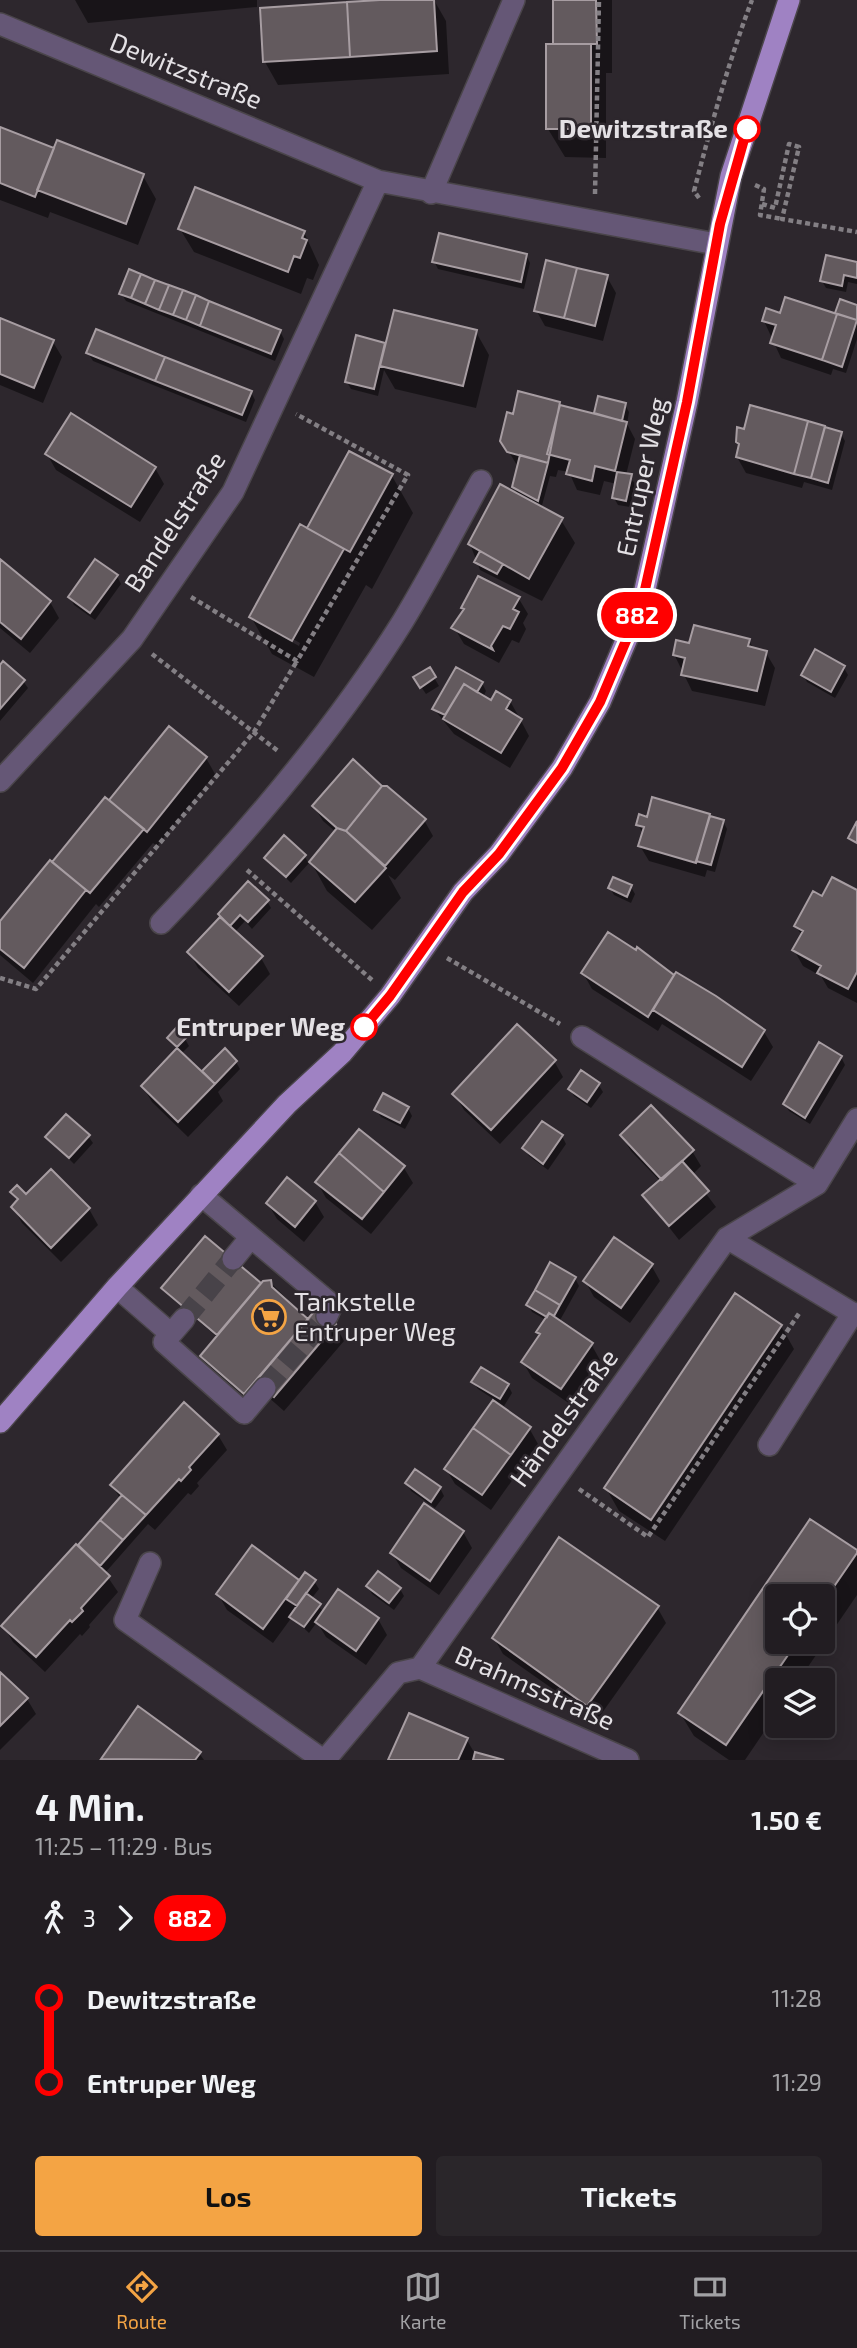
<!DOCTYPE html>
<html lang="de">
<meta charset="utf-8">
<style>
:root{--surface:#221d22;--page:#2a262a;--text:#f1f3f6;--muted:#a2a2a5;--line:#3f3b40;--accent:#f4a444}
body{margin:0;font-family:"Exo 2",sans-serif;background:var(--page);color:var(--text);height:100vh;display:flex;flex-direction:column;font-size:26px;white-space:nowrap}
*{box-sizing:border-box;margin:0}
p{font-size:23px;color:var(--muted)}
.icon{flex:none;width:38px;height:38px;fill:none;stroke:currentColor;stroke-width:2;stroke-linecap:round;stroke-linejoin:round}
.map{position:relative;height:1760px;overflow:hidden}
.sheet{display:flex;flex-direction:column;background:var(--surface);flex:1}
.sheet>*{flex:none}
.badge{padding:0 14px;border-radius:23px;font-size:24px;line-height:46px}
.tools{position:absolute;left:765px;top:1584px;display:grid;gap:14px}
.tools a{display:grid;place-items:center;width:70px;height:70px;border-radius:7px;background:var(--surface);box-shadow:0 4px 18px #0003,0 0 0 2px var(--line);font-size:35px}
.map>.badge{position:absolute;translate:-50% -50%;box-shadow:0 0 0 4px #fff}
.legs{display:flex;align-items:center;gap:10px;height:77px;padding:0 35px;font-size:23px}
.legs p{margin-inline-start:auto}
.summary{display:flex;align-items:center;justify-content:space-between;height:119px;padding:0 35px}
h1{font-size:38px;font-weight:700;line-height:52px}
.primary-button{display:flex;gap:14px;margin-top:auto;padding:14px 35px}
.primary-button a{flex:1;height:80px;border-radius:7px;background:var(--accent);color:#111;font-size:28px;font-weight:700;line-height:80px;text-align:center}
.primary-button a+a{background:var(--page);color:var(--text)}
ul{padding:0 35px;list-style:none}
li{display:flex;align-items:center;gap:24px;height:84px;font-size:26px}
li i{display:grid;place-items:center;width:10px;height:100%;margin:0 9px;background:currentColor}
li i::after{content:'';width:18px;height:18px;margin:-9px;border:5px solid;border-radius:50%;background:var(--surface)}
li p{margin-inline-start:auto}
li:first-child i{background:linear-gradient(#0000 50%,currentColor 0)}
li:last-child i{background:linear-gradient(currentColor 50%,#0000 0)}
.menu{display:flex;justify-content:space-around;align-items:center;height:98px;border-top:2px solid var(--line);background:var(--surface);font-size:19px;color:var(--muted)}
.menu a{display:grid;justify-items:center;gap:4px}
.menu .selected{color:var(--accent)}
.map>svg:first-child{display:block}
</style>
<div class="map">
<svg width="857" height="1760" viewBox="0 0 857 1760">
<rect width="100%" height="100%" fill="#2d272d"/>
<path fill="#0007" fill-rule="evenodd" d="M75,0H257V7L88,23Z
M408,0H434L446,21L449,74L278,85L265,62Z
M555,0H612V73H606V158L565,157L548,129L555,46Z
M0,129L55,150L143,176L156,199L138,245L50,212L48,218L0,200Z
M180,229L304,232L319,265L313,280L307,278L301,294L194,252Z
M526,255L530,263L524,289L438,269L434,261Z
M857,263V284L848,282L846,292L826,288L822,281Z
M607,277L616,293L603,341L545,326L536,310Z
M121,293L280,331L284,339L275,361L126,301Z
M841,302L857,307V339L846,373L833,369L831,375L781,358L764,321L781,315L837,316Z
M0,320L53,342L62,357L43,403L0,385Z
M476,332L489,355L476,408L395,389L384,370L378,396L351,389L347,382L358,338L387,345Z
M88,353L251,392L255,400L246,422L93,361Z
M520,393L596,415L600,398L625,405L629,412L627,424L635,439L626,475L635,483L630,507L618,505L614,498L617,484L604,481L600,495L577,490L569,472L558,470L556,477L550,476L541,509L561,520L575,543L542,601L480,570L470,544L519,497L514,487L518,467L502,440L514,416Z
M808,423L841,434L845,441L832,490L804,482L802,488L746,473L737,457L740,437L745,431Z
M350,453L392,476L413,513L372,589L366,585L314,677L272,654L251,617L308,530ZM281,632L300,643L299,646L281,636Z
M47,454L155,468L164,484L140,522L56,470Z
M0,562L50,602L59,618L30,653L0,628Z
M117,576L121,584L95,620L74,605L70,597Z
M519,599L528,614L523,623L526,629L519,643L512,640L499,663L464,644L455,629Z
M749,641L754,649L766,653L775,668L765,706L692,691L674,654L690,645Z
M0,668L23,681L28,688L0,721Z
M844,668L848,675L835,698L807,682L803,675Z
M429,669L439,686L426,694L415,678Z
M456,669L482,683L486,691L483,697L491,702L510,701L519,717L529,736L510,768L454,734L434,709Z
M170,729L206,758L215,774L157,846L153,843L99,907L96,904L33,983L0,955V925L109,802Z
M353,761L424,820L433,836L395,880L388,875L401,898L372,930L327,891L311,862L336,832L323,821L314,806Z
M708,817L723,821L727,829L715,872L707,870L705,877L649,861L640,846L643,834L638,824L648,819Z
M304,856L309,863L291,883L266,858Z
M631,887L635,894L631,903L614,895L610,888Z
M857,892V1003L828,988L821,976L803,966L794,950L802,936L796,926L823,899Z
M267,901L271,908L252,929L245,921L234,933L261,958L270,974L239,1006L198,968L189,952L221,917L220,914Z
M638,950L675,977L764,1032L773,1047L751,1081L662,1024L658,1031L592,989L583,973Z
M169,1038L185,1039L189,1046L181,1054L208,1078L204,1072L236,1062L240,1069L218,1092L223,1101L188,1137L152,1102L143,1087L178,1050Z
M841,1057L845,1065L810,1124L789,1111L785,1104Z
M554,1061L563,1077L500,1144L464,1110L455,1095Z
M598,1084L603,1092L591,1108L574,1096L570,1089Z
M408,1108L412,1116L405,1129L381,1117L376,1110Z
M359,1131L404,1168L413,1183L371,1234L326,1198L317,1182Z
M88,1136L93,1143L74,1164L47,1137Z
M562,1136L566,1144L548,1170L529,1156L524,1149Z
M622,1136L692,1151L701,1166L692,1175L716,1207L679,1240L644,1195L660,1181L631,1151Z
M51,1172L89,1209L98,1225L61,1262L22,1223L13,1207L18,1202L12,1192L26,1197Z
M315,1202L324,1217L304,1242L277,1219L268,1204Z
M205,1238L261,1285L270,1282L309,1321L335,1325L344,1341L284,1411L267,1396L249,1400L206,1363L202,1356L217,1337L168,1295L163,1288Z
M651,1265L660,1281L630,1323L594,1297L585,1281Z
M575,1278L579,1286L559,1322L591,1344L600,1360L570,1404L532,1378L523,1362L541,1336L539,1332L546,1320L532,1312L528,1305Z
M735,1296L781,1326L794,1349L665,1541L619,1511L606,1488Z
M473,1382L508,1385L512,1393L504,1406L478,1389Z
M529,1428L538,1444L491,1510L455,1484L446,1469Z
M218,1435L227,1450L197,1483L199,1486L191,1495L188,1493L155,1530L148,1524L105,1573L118,1592L89,1625L90,1627L82,1636L80,1634L45,1672L13,1642L4,1627L84,1553L80,1545L121,1500L112,1485Z
M407,1483L440,1488L444,1496L435,1508L411,1491Z
M811,1521L857,1552V1595L799,1680H777V1713L745,1760H729L694,1736L680,1713ZM777,1596H822V1642H777Z
M463,1532L472,1548L439,1595L401,1568L392,1553Z
M298,1581H314L319,1589L311,1599L324,1612L378,1619L387,1635L366,1665L326,1637L317,1622L309,1633L292,1617L273,1643L227,1610L218,1594Z
M368,1587L400,1589L404,1596L394,1610L372,1594Z
M657,1607L666,1623L597,1720L503,1654L494,1638Z
M0,1673L27,1699L36,1714L0,1750Z
M410,1716L467,1740L475,1754L497,1760H390Z
M199,1753L204,1760L103,1759Z"/>
<path fill="#635a5e" stroke="#a79da2" stroke-width="2" d="M380,0H434L437,51L350,57L347,2Z
M553,0H596L597,44H553Z
M347,2L350,57L263,62L260,8Z
M546,44H591V129H546Z
M0,127L54,148L35,197L0,183Z
M57,140L144,174L126,224L37,190Z
M195,187L305,231L302,238L307,240L300,258L294,256L288,272L178,229Z
M439,233L527,254L521,282L432,262Z
M826,255L857,262V278L844,275L842,286L820,281Z
M546,260L577,268L564,318L534,311Z
M577,268L608,275L595,326L564,318Z
M129,269L141,274L131,298L119,294Z
M141,274L155,280L145,304L131,298Z
M155,280L169,285L159,310L145,304Z
M169,285L183,290L173,315L159,310Z
M183,290L196,295L186,320L173,315Z
M196,295L209,301L200,326L186,320Z
M785,297L837,314L822,360L770,343L776,325L762,321L766,308L780,313Z
M840,299L857,305V320L835,313Z
M209,301L281,330L271,354L200,326Z
M394,310L477,330L463,386L380,366Z
M837,314L857,320L842,367L822,360Z
M0,318L54,340L34,388L0,374Z
M96,329L165,357L155,381L86,353Z
M356,335L385,343L374,389L345,382Z
M165,357L252,391L242,415L155,381Z
M518,391L560,402L548,463L507,452L500,441L507,412L513,414Z
M598,396L626,403L622,421L594,413Z
M560,405L627,422L615,471L595,466L592,481L566,474L570,460L547,454Z
M750,405L808,421L794,474L736,457L739,444L736,442L737,427L744,429Z
M71,413L156,467L131,507L45,454Z
M808,421L825,426L811,478L794,474Z
M825,427L842,432L828,483L811,478Z
M349,451L393,474L350,552L307,528Z
M520,455L548,463L538,501L512,487Z
M617,472L632,474L626,501L612,498Z
M500,484L563,518L529,579L468,544Z
M300,524L344,549L292,641L249,617Z
M480,551L503,564L497,574L474,562Z
M0,559L51,601L21,639L0,622Z
M95,559L118,575L90,613L68,597Z
M478,576L520,597L513,609L519,612L510,629L503,626L491,646L493,650L451,628L464,609L461,608Z
M694,625L750,639L748,646L767,651L757,691L681,675L685,658L673,655L676,640L689,643Z
M815,649L845,666L831,692L801,675Z
M3,661L25,680L0,709V665Z
M430,667L436,677L420,688L413,677Z
M456,667L483,682L477,692L464,684L445,715L432,709Z
M464,684L491,700L496,691L511,700L506,709L522,719L501,753L443,719Z
M169,726L207,757L147,832L109,800Z
M353,759L382,786L346,831L337,828L312,806Z
M382,786H387L426,819L385,866L346,831Z
M105,797L144,829L90,893L52,862Z
M652,797L710,814L696,863L638,846L644,827L636,825L639,814L647,817Z
M710,816L724,820L711,865L696,861Z
M857,821V843L848,838Z
M337,828L346,831L386,868L355,902L309,862Z
M284,835L306,855L286,877L264,858Z
M50,860L86,890L24,968L0,949V921Z
M613,877L632,885L627,897L608,888Z
M832,877L857,890V972L848,989L817,973L821,966L792,950L803,931L794,926L813,891L822,896Z
M248,881L269,900L248,922L240,915L230,926L218,914Z
M220,917L263,956L229,992L187,952Z
M608,932L636,950L637,947L674,975L648,1017L581,973Z
M676,972L716,996L765,1030L742,1067L653,1010Z
M517,1024L556,1060L491,1130L452,1094Z
M176,1028L186,1038L177,1047L167,1038Z
M819,1042L842,1056L805,1118L783,1104Z
M177,1048L215,1084L178,1122L141,1086Z
M225,1048L237,1061L215,1084L202,1071Z
M581,1070L600,1083L587,1102L568,1089Z
M383,1093L409,1107L400,1123L374,1110Z
M651,1105L694,1150L662,1180L620,1135Z
M66,1114L90,1135L69,1158L45,1137Z
M542,1121L563,1135L543,1164L522,1148Z
M359,1129L405,1166L384,1192L339,1153Z
M339,1153L384,1192L362,1219L315,1182Z
M682,1161L709,1191L669,1226L642,1195Z
M51,1169L90,1208L51,1248L11,1207L18,1199L10,1192L17,1185L26,1194Z
M287,1177L316,1201L295,1227L266,1203Z
M205,1236L261,1283L217,1335L161,1288Z
M614,1237L653,1264L621,1308L583,1281Z
M550,1262L576,1277L560,1305L535,1290Z
M271,1280L272,1287L308,1319L244,1394L200,1356L263,1281Z
M535,1290L560,1305L554,1316L549,1313L547,1317L526,1305Z
M735,1293L782,1325L651,1520L604,1488Z
M317,1308L336,1324L274,1397L256,1381Z
M549,1313L593,1343L561,1389L521,1362L540,1334L536,1332Z
M481,1367L509,1384L500,1399L471,1382Z
M493,1400L531,1427L511,1455L473,1428Z
M184,1402L219,1434L189,1467L191,1470L181,1481L179,1479L146,1515L110,1485Z
M473,1428L511,1455L482,1495L444,1469Z
M415,1469L441,1487L431,1502L405,1483Z
M122,1495L146,1515L123,1540L100,1520Z
M424,1503L464,1531L430,1581L390,1553Z
M810,1519L857,1550V1553L822,1604V1596H777V1642H797L726,1745L678,1713Z
M100,1520L123,1540L100,1566L78,1545Z
M559,1537L659,1606L587,1706L492,1638Z
M76,1544L110,1576L81,1608L83,1611L72,1622L70,1620L36,1657L1,1626Z
M252,1545L299,1580L263,1629L216,1594Z
M378,1571L401,1588L389,1603L366,1586Z
M305,1572L316,1580L297,1606L286,1599Z
M338,1589L379,1618L356,1651L315,1622Z
M306,1593L321,1604L304,1627L289,1617Z
M0,1672L28,1698L0,1726Z
M138,1706L201,1752L195,1760L101,1759Z
M409,1713L468,1738L458,1760H388Z
M475,1752L504,1760H473Z"/>
<g fill="none" stroke-linecap="round" stroke-linejoin="round">
<path stroke="#484349" stroke-width="21" stroke-dasharray="21 10" stroke-linecap="butt" d="M184,1319L233,1259
M265,1388L327,1316"/>
<g stroke="#4a454a" stroke-width="24">
<path id="minor" d="M0,24L378,181L716,244
M431,193L514,0
M0,781L132,639L233,492L378,181
M161,923C250,830 335,730 403,621C431,575 455,528 481,481
M582,1037L817,1184
M201,1195L251,1237L233,1259
M251,1237L332,1305L327,1316
M727,1238L857,1316
M117,1287L171,1334L184,1319
M171,1334L164,1342L244,1413L265,1388
M769,1445L853,1313
M150,1563L125,1620L323,1760
M420,1668L628,1760
M325,1760L398,1673L420,1668L727,1238L817,1184L857,1119"/>
</g>
<g stroke="#4a454a" stroke-width="24">
<path id="major" d="M0,1422L117,1287L287,1104L342,1053L390,996L463,892L499,854L562,768L600,702L642,603L687,402L731,176L789,0"/>
</g>
<path stroke="#837f84" stroke-width="4.5" stroke-dasharray="5 3.5" stroke-linecap="butt" d="M755,185L764,189L760,215L782,219
M595,194L599,0
M699,198L694,191C711,126 728,63 752,0
M762,204L775,208L789,144L799,147L782,219L857,232
M191,597L297,661L408,475L296,414
M152,654L278,751
M247,870L372,980
M447,958L560,1024
M0,978L36,989L254,732L297,661
M579,1489L648,1537L800,1312"/>
<use href="#minor" stroke="#655776" stroke-width="21"/>
<use href="#major" stroke="#9f82c3" stroke-width="21"/>
</g>
<g fill="none" stroke-linecap="round" stroke-linejoin="round">
<g stroke="#fff" stroke-width="16">
<path id="line-1" d="M364,1027L390,996L463,892L499,854L562,768L600,702L642,603L687,402L720,224L747,129"/>
</g>
<use href="#line-1" stroke="#f00" stroke-width="10"/>
</g>
<defs>
<g id="supermarket-ring" transform="scale(1.75)"><circle r="9.5" fill="#2d272d" stroke="#f4a444" stroke-width="1.5"/><path d="M-6-5.5h2.5l.6 2H6L4.5 2H-2.5L-4.4-4H-6ZM-1.5 3.2a1.3 1.3 0 1 0 .1 0ZM3 3.2a1.3 1.3 0 1 0 .1 0Z" fill="#f4a444"/></g>
</defs>
<g fill-rule="evenodd">
<use href="#supermarket-ring" x="269" y="1317"/>
</g>
<g fill="#fff" stroke="#f00" stroke-width="3.5">
<circle cx="747" cy="129" r="12"/>
<circle cx="364" cy="1027" r="12"/>
</g>
<g text-anchor="middle" stroke-width="5" stroke-linejoin="round" paint-order="stroke">
<g font-size="26" fill="#e4e1e5" stroke="#2d272d">
<text transform="translate(186 71) rotate(22)" y="9">Dewitzstraße</text>
<text transform="translate(642 477) rotate(-78)" y="9">Entruper Weg</text>
<text transform="translate(175 522) rotate(-57)" y="9">Bandelstraße</text>
<text transform="translate(564 1418) rotate(-54)" y="9">Händelstraße</text>
<text transform="translate(535 1688) rotate(24)" y="9">Brahmsstraße</text>
</g>
<g font-size="26" font-weight="bold" fill="#e4e1e5" stroke="#2d272d" text-anchor="end">
<text x="728" y="138">Dewitzstraße</text>
<text x="345" y="1036">Entruper Weg</text>
</g>
<g font-size="26" fill="#e4e1e5" stroke="#2d272d" text-anchor="start">
<text x="294" y="1311">Tankstelle<tspan x="294" dy="30">Entruper Weg</tspan></text>
</g>
</g>
</svg>
<div class="tools">
<a><svg class="icon" aria-label="locate" viewBox="0 0 24 24"><circle cx="12" cy="12" r="6"/><path d="M12 2v4M12 18v4M2 12h4M18 12h4"/></svg></a>
<a><svg class="icon" aria-label="layers" viewBox="0 0 24 24"><path d="M12 4l9 5-9 5-9-5zM3 14l9 5 9-5"/></svg></a>
</div>
<b class="badge" style="left:637px;top:615px;background:#f00;color:#fff">882</b>
</div>
<section class="sheet">
<div class="summary"><div><h1>4 Min.</h1><p>11:25 – 11:29 · Bus</p></div><b>1.50 €</b></div>
<div class="legs"><svg class="icon" aria-label="walk" viewBox="0 0 24 24"><circle cx="13" cy="4" r="2"/><path d="M13 8l-2 6 4 7M11 14l-3 7M7 12l3-4h3l4 4"/></svg>3<svg class="icon" aria-label="forward" viewBox="0 0 24 24"><path d="M9 5l7 7-7 7"/></svg><b class="badge" style="background:#f00;color:#fff">882</b></div>
<ul>
<li><i style="color:#f00"></i><b>Dewitzstraße</b><p>11:28</p></li>
<li><i style="color:#f00"></i><b>Entruper Weg</b><p>11:29</p></li>
</ul>
<div class="primary-button"><a>Los</a><a>Tickets</a></div>
</section>
<nav class="menu">
<a class="selected"><svg class="icon" aria-label="directions" viewBox="0 0 24 24"><path d="M12 3l9 9-9 9-9-9zM9 14v-3h6M13 9l2 2-2 2"/></svg>Route</a>
<a><svg class="icon" aria-label="map" viewBox="0 0 24 24"><path d="M3 6l6-2 6 2 6-2v14l-6 2-6-2-6 2zM9 4v14M15 6v14"/></svg>Karte</a>
<a><svg class="icon" aria-label="tickets" viewBox="0 0 24 24"><path d="M3 7h18v10H3zM15 7v10"/></svg>Tickets</a>
</nav>
